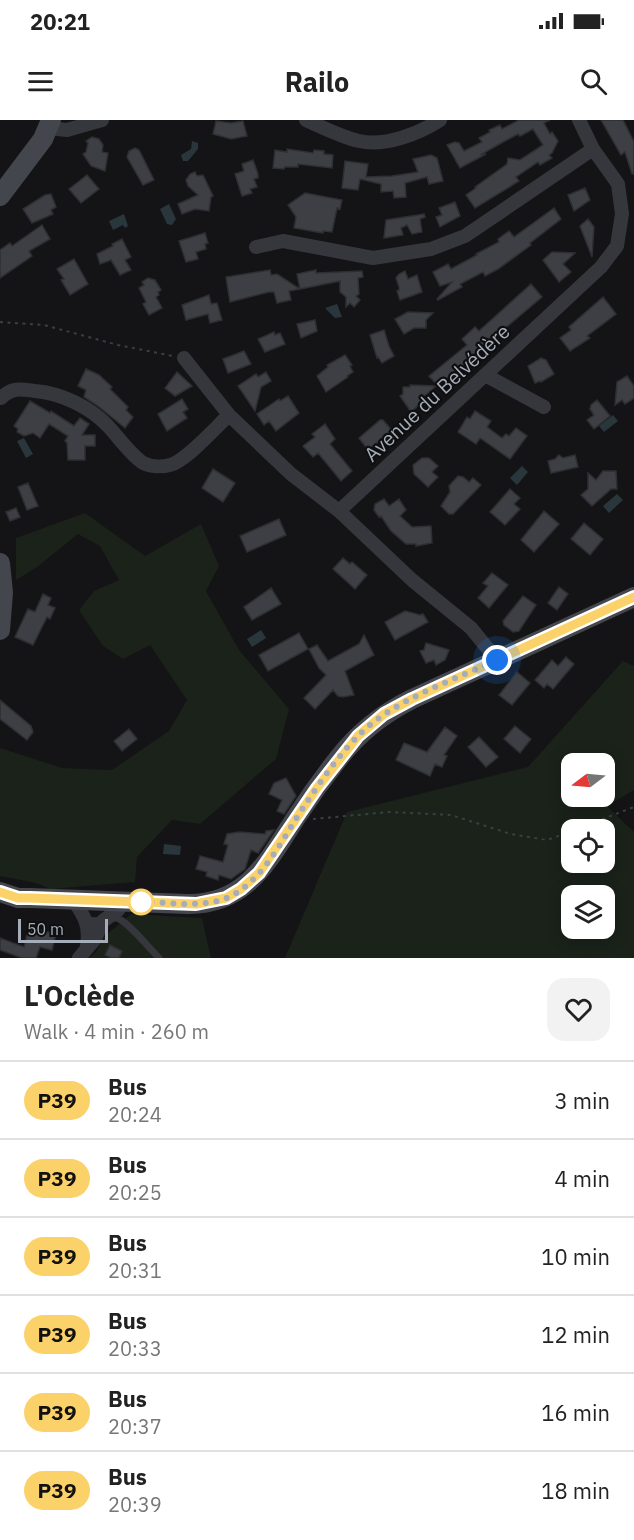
<!DOCTYPE html>
<meta charset="utf-8">
<style>
:root{--surface:#fff;--page:#f2f2f2;--text:#222;--muted:#767676;--line:#e0e0e0}
body{margin:0;font-family:"IBM Plex Sans",sans-serif;background:var(--page);color:var(--text);height:100vh;display:flex;flex-direction:column;font-size:22px;white-space:nowrap}
*{box-sizing:border-box;margin:0}
p{font-size:20px;color:var(--muted)}
.icon{flex:none;width:33px;height:33px;fill:none;stroke:currentColor;stroke-width:2;stroke-linecap:round;stroke-linejoin:round}
.map{position:relative;height:838px;overflow:hidden}
.side{display:flex;flex-direction:column;background:var(--surface);flex:1}
.side>*{flex:none}
.badge{padding:0 12px;border-radius:20px;font-size:21px;line-height:39px}
.needle{width:39px;rotate:254deg}
.buttons{position:absolute;left:561px;top:633px;display:grid;gap:12px}
.buttons a{display:grid;place-items:center;width:54px;height:54px;border-radius:12px;background:var(--surface);box-shadow:0 3px 15px #0003;font-size:30px}
.scale{position:absolute;left:18px;bottom:15px;width:90px;box-sizing:border-box;padding-left:6px;border:3px solid #a5adb8;border-top:0;font-size:16px;line-height:21px;white-space:nowrap;color:#a5adb8;-webkit-text-stroke:4px #0f0f11;paint-order:stroke}
.you{position:absolute;width:30px;height:30px;margin:-15px;border:4px solid #fff;border-radius:50%;background:#1a73e8;box-shadow:0 0 0 9px #1a73e833}
.map>.badge{position:absolute;translate:-50% -50%;box-shadow:0 0 0 3px #fff}
.round{display:grid;place-items:center;flex:none;width:63px;height:63px;border-radius:18px;background:var(--page)}
.overview{display:flex;align-items:center;justify-content:space-between;height:102px;padding:0 24px}
h1{font-size:28px;font-weight:800;line-height:45px}
ul{padding:0;list-style:none}
li{display:flex;align-items:center;gap:18px;height:78px;padding:0 24px;border-top:2px solid var(--line)}
li div{flex:1}
li b{display:block;font-size:22px}
li em{font-style:normal}
li .badge{min-width:66px;font-weight:700;text-align:center}
.status{display:flex;justify-content:space-between;align-items:center;height:42px;padding:0 30px;background:var(--surface);direction:ltr}
.status svg{height:16px;fill:currentColor}
header{display:flex;justify-content:space-between;align-items:center;height:78px;padding:0 24px;background:var(--surface);font-size:27px;font-weight:800}
.map>svg:first-child{display:block}
</style>
<div class="status"><b>20:21</b><svg viewBox="0 0 49 12"><path d="M0 12V9h3v3zM5 12V6h3v6zM10 12V3h3v9zM15 12V0h3v12zM26 1h20v11H26zM47 4h2v5h-2z"/></svg></div>
<header><svg class="icon" aria-label="menu" viewBox="0 0 24 24"><path d="M4 6h16M4 12h16M4 18h16"/></svg>Railo<svg class="icon" aria-label="search" viewBox="0 0 24 24"><circle cx="10" cy="10" r="6"/><path d="M15 15l6 6"/></svg></header>
<div class="map">
<svg width="634" height="838" viewBox="0 0 634 838">
<rect width="100%" height="100%" fill="#141416"/>
<path fill="#1a221a" fill-rule="evenodd" d="M85,393L145,436L201,404L219,446L206,471L239,530L289,589L276,639L200,704L172,700L137,737L135,762L51,769L36,763L0,756V628L62,648L112,650L169,611L187,580L150,525L123,539L103,526L79,490L94,471L119,460L100,426L78,414L37,447L16,460V418Z
M623,541L634,546V670L607,686L634,712V838H285L347,692L528,647ZM572,644H604V676H572ZM572,710H604V742H572ZM572,776H604V808H572Z
M131,794L202,798L211,838H89L96,832L105,816Z"/>
<path fill="#29363b" d="M192,21L198,23V29L188,41H183L181,35L191,29Z
M169,84L176,99L172,105L167,104L160,89Z
M124,94L128,106L125,108L123,105L113,110L109,101Z
M337,184L342,197L335,198L325,188Z
M613,295L618,301L604,312L599,306Z
M24,318L33,334L26,338L17,321Z
M522,346L528,352L517,365L510,358Z
M617,374L623,380L609,393L603,386Z
M261,510L266,518L252,527L247,519Z
M164,724L181,726L180,735L163,734Z"/>
<path fill="#3e3f44" stroke="#2e2f32" stroke-width="1.5" d="M519,0H550L544,3L550,14L552,12L558,21L552,33L549,35L552,38L540,45L538,42L516,57L519,61L475,88L466,75L476,68L475,67L507,44L508,38L520,40L543,25L533,9L520,16L518,14L503,22L482,34H486L460,48L447,25L455,22L459,23L464,31L482,22L479,18L490,12L489,10L500,5L502,9Z
M601,0H623L634,22V54H632L625,32L621,35Z
M216,1L231,3L243,1L247,16L231,19L213,14Z
M92,17L99,19L103,25L102,32L108,33L105,51L91,46L83,34L86,32L88,23L86,21Z
M135,28L139,30L154,60L143,65L127,37L129,31Z
M287,29L313,33L314,30L324,31V34L333,35L332,48L298,44V47H285L284,49L273,48L275,30L287,32Z
M431,35L437,38L443,61L429,64L427,57L405,63L406,77L394,78L393,71L381,72V64L360,59L358,70L342,68L345,41L368,44L366,57L392,56L418,52L413,39Z
M253,40L258,54V58L254,59L257,67L250,69L252,73L242,76L235,54L244,51L242,44Z
M195,52L197,56L203,55L213,76L211,77L209,91L195,89L182,94L178,84L198,75L188,66L186,60L190,54Z
M87,55L99,69L81,83L69,69Z
M585,68L590,80L574,91L568,75Z
M305,73L342,80L340,89L337,88L332,112L323,111V113L294,108L296,97L288,85Z
M51,74L56,87L51,90L53,94L32,103L23,89L45,75Z
M455,82L460,96L440,107L436,97L442,95L439,88Z
M554,88L561,99L530,123L531,125L498,149L485,156L483,152L460,164L462,167L438,180L437,179L452,162L440,166L433,152L448,144L451,149L477,135L476,134L499,122L498,119L509,111L514,117Z
M424,94L425,97L420,99L422,112L412,114L407,105L401,108L403,115L384,118L386,100Z
M588,99L594,107L592,137L580,106Z
M42,105L50,119L29,131L32,136L0,158V130L10,123L12,126Z
M205,113L208,123L205,124L206,129L196,132L198,139L186,142L179,121Z
M122,119L131,137L125,140L131,150L120,155L111,140L100,144L97,134L113,126L112,124Z
M552,132L575,133L563,144L571,152L559,162L543,140Z
M74,139L88,164L70,175L61,160L64,159L57,149Z
M270,150L271,155L277,154L300,169L289,171L291,180L277,183L274,172H269L230,182L226,157Z
M316,150V153L362,151L363,157L358,158L359,174L356,176L360,180L354,187L350,183L346,187V177L340,172V161L300,169L297,154Z
M405,151L408,159L417,155L422,172L400,180L397,171L399,170V167L396,158L399,154Z
M148,158L155,160L161,170L158,172L159,175L156,177L162,188L149,195L143,184L146,182L139,168L144,165L142,162Z
M531,164L542,177L472,236L474,238L466,245L465,244L438,266L429,256L467,225L462,219L475,207L479,211Z
M209,175L211,184L217,183L222,200L210,203L208,194L186,200L182,185Z
M603,177L616,194L587,216L590,218L570,231L560,218L571,210L569,207Z
M408,192L433,193L426,200V208H414L404,214L395,199Z
M315,200L317,211L301,218L297,204Z
M384,210L389,226L394,236L382,243L378,237L377,238L370,215Z
M274,212L275,215L280,213L285,224L265,232L258,219Z
M244,231L251,244L228,253L223,239Z
M345,235L352,245L350,246L353,252L347,256L348,257L326,272L317,256L328,247L327,245Z
M541,238L546,240L554,254L541,262L540,261L535,263L528,246Z
M86,249L99,255L112,267L110,269L128,287L126,290L133,297L125,308L98,286L84,277L86,270L78,266Z
M177,252L192,266L175,276L165,268Z
M266,252L271,261L261,267L255,291L238,266L256,254L258,257Z
M627,256L634,266V278L625,284L622,280L615,285L617,262Z
M410,265L436,266L421,279V283L411,292L400,276L403,274V267H410Z
M288,276L299,293L276,311L269,301L264,305L257,294L279,279L280,281Z
M182,279L188,289L183,292L187,298L167,311L158,294Z
M597,280L610,296L594,309L587,300L594,295L590,289L591,285Z
M30,281L50,293L51,291L74,306L80,298L89,304L82,315H95V326H85V340H68L67,323L65,321L68,316L49,304L40,318L33,313L24,316L17,312L18,309L14,306Z
M475,291L491,301L487,307L502,318L506,314L509,316L516,308L527,316L510,339L480,318L476,324L458,312L467,297L470,299Z
M380,300H383L394,313L386,319L384,317L368,330L359,318Z
M325,304L335,319L330,324L352,351L341,361L318,333L313,337L303,326L315,317L312,314Z
M559,335L563,338L575,335L578,347L551,353L548,341L555,339Z
M422,338H429L438,346L432,352L438,357L428,367L414,354L413,345Z
M213,349L235,363L223,382L202,368Z
M603,351H616L617,369H611L592,386L581,375L588,369V353L596,360Z
M458,356L463,357L469,362L473,358L481,365L453,394H449L441,386L450,372L449,366Z
M28,363L38,386L27,390L18,367Z
M510,369L520,378L514,384L520,389L505,405L490,392Z
M384,379L389,386L399,379L406,390L400,396L412,407L431,406L432,423L416,426V424H406L391,411L381,396L379,397L374,390L375,384Z
M16,388L20,397L10,401L6,392Z
M544,391L559,404L534,432L521,420Z
M279,399L286,415L247,432L240,416Z
M584,403L603,419L590,435L571,419Z
M343,438L350,444L352,442L367,455L355,469L333,449Z
M492,453L508,465L489,488L478,478L488,466L483,463Z
M559,467L568,474L557,490L548,483Z
M271,468L281,484L252,500L244,487Z
M43,474L51,478L48,485L55,488L50,499L47,497L33,525L15,517L28,489L35,492Z
M523,476L536,485L519,511L513,512L504,505L503,501Z
M405,491L420,495L423,494L428,502L395,520L385,502Z
M299,513L308,529L268,551L259,535Z
M364,515L374,535L345,551L354,575L343,577L338,576L333,570L315,589L304,578L326,555L319,548L309,529L317,525L328,541L359,524Z
M426,523L449,530L445,540L436,545L434,540L426,543L420,531L424,530Z
M566,537L574,544L553,569L547,564L544,568L535,560L552,540L558,546Z
M517,552L530,563L512,585L499,575Z
M0,580L31,606L33,612L27,620L0,599Z
M515,606L531,619L520,633L504,619Z
M445,607L457,616L444,635L447,636L442,647L435,644L430,656L396,640L404,623L427,632Z
M129,609L137,619L122,631L114,621Z
M479,617L498,637L486,647L468,627Z
M286,658L296,676L284,694L277,691L282,680L269,674L274,663Z
M274,710L258,733L251,730L245,749L231,759L219,755L218,760L206,756L207,752L196,749L200,736L223,742L228,725L224,724L227,714L239,712L265,714L266,711Z
M29,807L56,814L52,830L40,827L36,838H22L0,830V818L24,827Z
M110,825L122,831L119,838H111L105,835Z"/>
<g fill="none" stroke-linecap="round" stroke-linejoin="round">
<path stroke="#3b3e43" stroke-width="2" stroke-dasharray="3 4.5" stroke-linecap="butt" d="M0,202L44,205L118,225L173,236
M313,699L390,692L451,695L511,714L547,720L572,711
M574,710L634,687"/>
<path stroke="#35373c" stroke-width="7" d="M87,800C101,803 106,797 116,798C126,799 150,829 159,838"/>
<path stroke="#35373c" stroke-width="14" d="M306,0C322,7 341,17 359,21C385,27 418,14 440,0
M48,8L67,10L102,0
M256,127L283,121L373,138L431,129L465,116L593,29
M184,238L229,295L291,354L339,391L412,460L471,508L497,540
M485,255L544,287
M1,278C12,267 21,269 35,271C61,273 90,287 108,306C119,318 130,334 143,343C151,347 162,347 170,345C186,341 216,307 229,295
M339,391L601,147L617,126L622,94L618,64L593,29L579,0
M74,781C85,797 90,806 87,826
M79,838L95,819L103,801L118,790L124,782"/>
<path stroke="#43464c" stroke-width="20" d="M0,76L43,19L51,0
M0,443L3,473L0,510
M0,772L18,778H30L187,784C245,785 267,743 295,699C308,679 323,658 338,639C358,613 382,594 412,579L634,477"/>
</g>
<g fill="none" stroke-linecap="round" stroke-linejoin="round">
<g stroke="#fff" stroke-width="14">
<path id="line" d="M0,772L18,778H30L196,784L226,778L241,769L259,753L317,668L358,616L384,594L412,579L634,477"/>
</g>
<use href="#line" stroke="#fbd169" stroke-width="9"/>
<path stroke="#a5adb8" stroke-width="6" stroke-dasharray="0 10.8" d="M141,782C167,782 193,787 218,781C261,769 282,718 305,685C321,661 338,636 358,616C393,580 452,561 497,540"/>
</g>
<circle fill="#fff" stroke="#fbd169" stroke-width="3" cx="141" cy="782" r="12"/>
<g text-anchor="middle" stroke-width="4.5" stroke-linejoin="round" paint-order="stroke">
<g font-size="20" fill="#a5adb8" stroke="#0f0f11">
<text transform="translate(437 273) rotate(-43)" y="7">Avenue du Belvédère</text>
</g>
</g>
</svg>
<div class="buttons">
<a><svg class="needle" viewBox="-14 -14 28 28"><path d="M0-13l5 13h-10z" fill="#e53935"/><path d="M0 13l5-13h-10z" fill="#767676"/></svg></a>
<a><svg class="icon" aria-label="locate" viewBox="0 0 24 24"><circle cx="12" cy="12" r="6"/><path d="M12 2v4M12 18v4M2 12h4M18 12h4"/></svg></a>
<a><svg class="icon" aria-label="layers" viewBox="0 0 24 24"><path d="M12 4l9 5-9 5-9-5zM3 14l9 5 9-5"/></svg></a>
</div>
<div class="scale">50 m</div>
<div class="you" style="left:497px;top:540px"></div>
</div>
<section class="side">
<div class="overview"><div><h1>L'Oclède</h1><p>Walk · 4 min · 260 m</p></div><a class="round"><svg class="icon" aria-label="heart" viewBox="0 0 24 24"><path d="M12 20l-8-8c-3-5 5-10 8-4 3-6 11-1 8 4z"/></svg></a></div>
<ul>
<li><span class="badge" style="background:#fbd169;color:#111">P39</span><div><b>Bus</b><p>20:24</p></div><em>3 min</em></li>
<li><span class="badge" style="background:#fbd169;color:#111">P39</span><div><b>Bus</b><p>20:25</p></div><em>4 min</em></li>
<li><span class="badge" style="background:#fbd169;color:#111">P39</span><div><b>Bus</b><p>20:31</p></div><em>10 min</em></li>
<li><span class="badge" style="background:#fbd169;color:#111">P39</span><div><b>Bus</b><p>20:33</p></div><em>12 min</em></li>
<li><span class="badge" style="background:#fbd169;color:#111">P39</span><div><b>Bus</b><p>20:37</p></div><em>16 min</em></li>
<li><span class="badge" style="background:#fbd169;color:#111">P39</span><div><b>Bus</b><p>20:39</p></div><em>18 min</em></li>
</ul>
</section>
